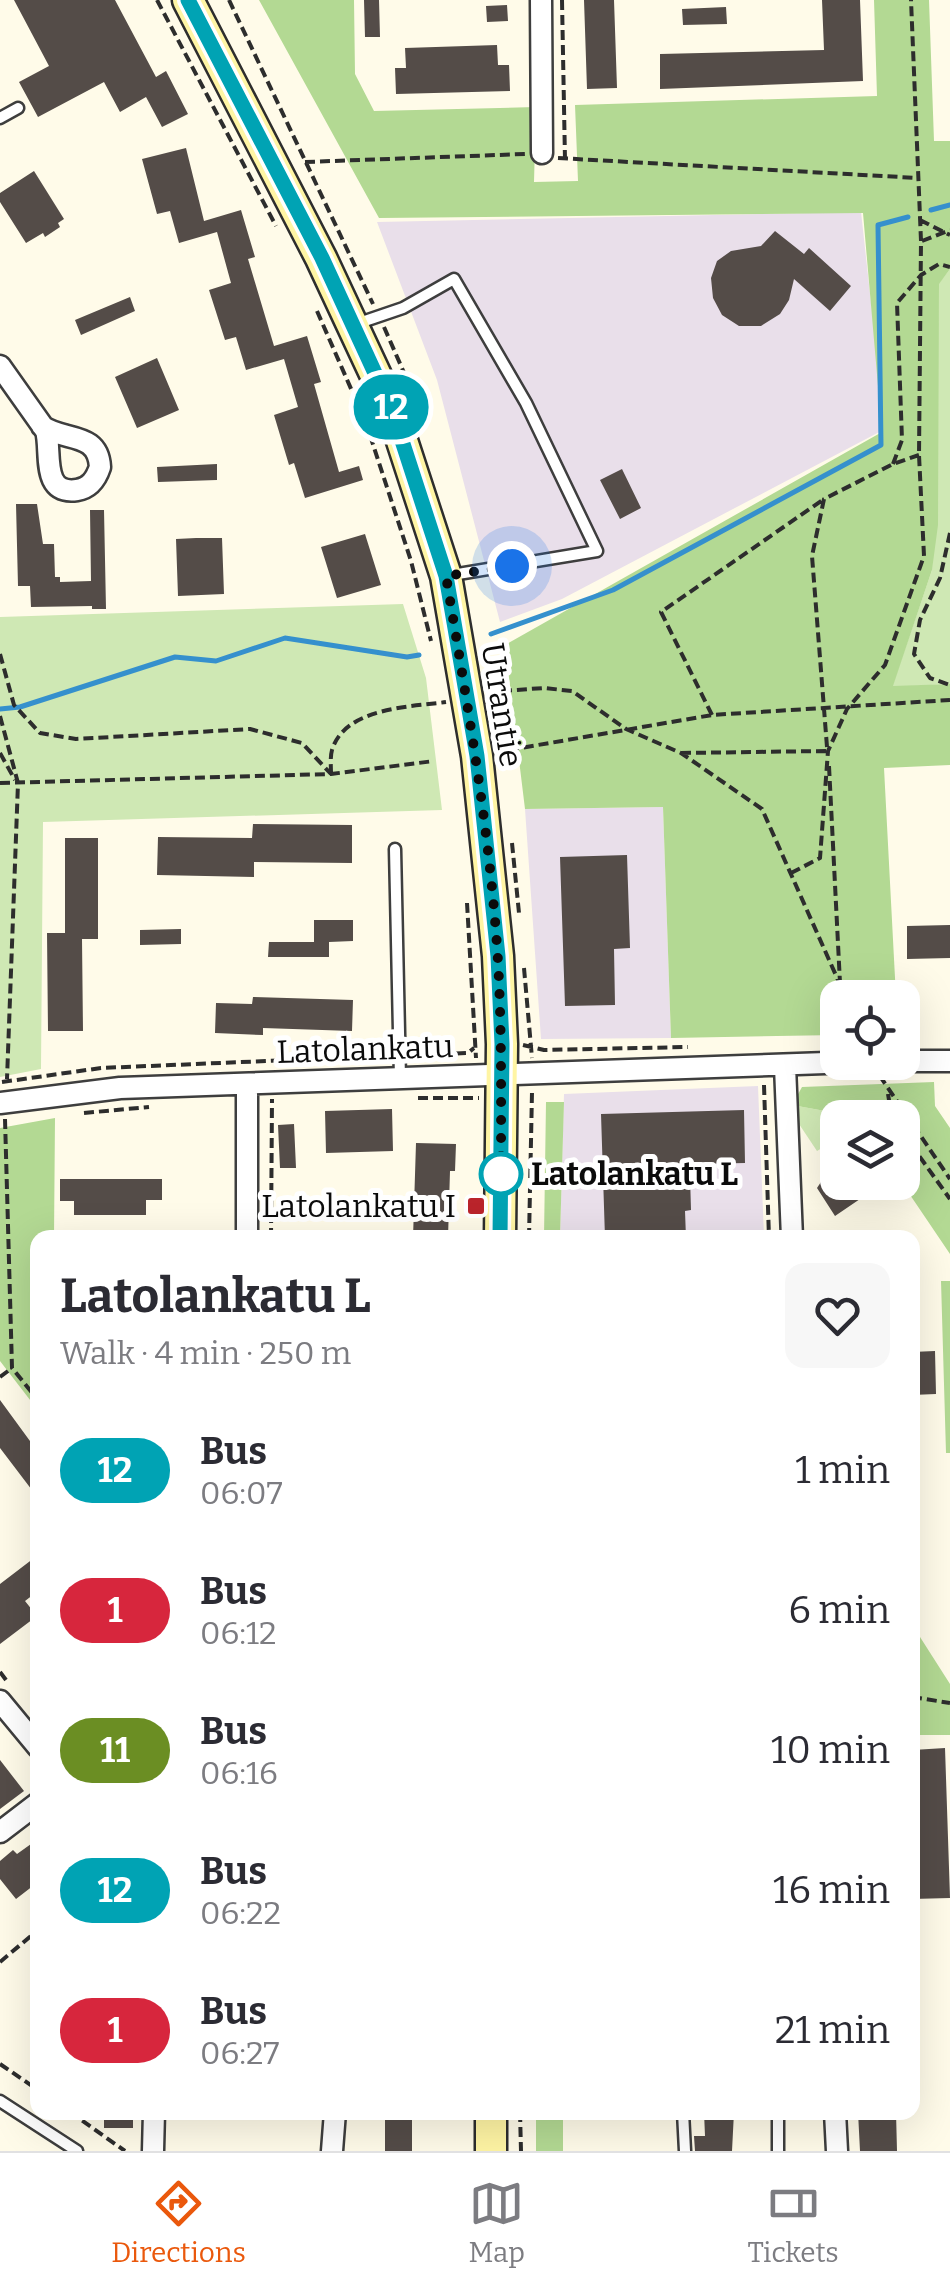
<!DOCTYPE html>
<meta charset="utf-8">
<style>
:root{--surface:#fff;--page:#f7f7f7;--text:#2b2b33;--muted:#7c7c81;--line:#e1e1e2;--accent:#ea580c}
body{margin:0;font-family:Bitter,serif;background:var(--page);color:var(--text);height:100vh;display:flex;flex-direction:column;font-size:38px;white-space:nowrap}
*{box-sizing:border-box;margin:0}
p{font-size:32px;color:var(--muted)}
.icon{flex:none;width:55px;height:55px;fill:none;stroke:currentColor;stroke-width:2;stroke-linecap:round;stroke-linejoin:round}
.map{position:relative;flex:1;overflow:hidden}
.sheet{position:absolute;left:30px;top:1230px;width:890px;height:890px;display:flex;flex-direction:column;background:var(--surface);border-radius:20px;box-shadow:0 10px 40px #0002}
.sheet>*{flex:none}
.badge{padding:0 20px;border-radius:32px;font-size:35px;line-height:65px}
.buttons{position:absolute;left:820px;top:980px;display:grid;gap:20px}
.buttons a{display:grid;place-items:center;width:100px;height:100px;border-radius:20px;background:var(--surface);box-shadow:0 10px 40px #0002;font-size:50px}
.you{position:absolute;width:50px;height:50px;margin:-25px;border:8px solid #fff;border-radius:50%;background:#1a73e8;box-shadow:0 0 0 15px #1a73e833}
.map>.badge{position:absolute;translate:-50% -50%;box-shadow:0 0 0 5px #fff}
.round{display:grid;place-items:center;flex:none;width:105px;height:105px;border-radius:20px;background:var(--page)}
.summary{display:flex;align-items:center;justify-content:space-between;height:170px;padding:0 30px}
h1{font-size:48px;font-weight:700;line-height:75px}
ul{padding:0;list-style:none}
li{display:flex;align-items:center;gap:30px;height:140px;padding:0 30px}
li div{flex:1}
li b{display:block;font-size:38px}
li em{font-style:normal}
li .badge{min-width:110px;font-weight:700;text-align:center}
.dock{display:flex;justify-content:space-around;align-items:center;height:140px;border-top:2px solid var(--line);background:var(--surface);font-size:28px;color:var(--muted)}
.dock a{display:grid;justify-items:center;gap:5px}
.dock .on{color:var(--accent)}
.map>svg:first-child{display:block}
</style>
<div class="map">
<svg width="950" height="2151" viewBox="0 0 950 2151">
<rect width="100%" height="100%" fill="#fffbe9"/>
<path fill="#e9dfea" d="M861,212L885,429L562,599L500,622L437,380L377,222Z
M663,807L671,1038L541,1039L525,809Z
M758,1086L764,1237L560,1238L564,1094Z"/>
<path fill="#cfe8b4" d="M950,269V684L892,687L932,570L939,283Z
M403,604L426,678L442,810L43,822L41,1069L0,1077V617Z
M792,1105L858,1117L838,1118L837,1139L817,1151L795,1118Z"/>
<path fill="#b3d993" d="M259,0H354L355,74L374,111L536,107L534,182L578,181L575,105L877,96L874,0H929L934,141H950V269L939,284L938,525L932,570L893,686L950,684V765L884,768L896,997L838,998L837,1035L671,1038L663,807L525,809L505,645L882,432L863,213L379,218Z
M934,1082L935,1106L950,1128V1254L902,1183V1118L858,1117L792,1105L802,1087Z
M546,1102H564L560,1237H544Z
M55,1118L54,1237L38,1238L37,1409L0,1361V1128Z
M941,1281H950V1453H946Z
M913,1626L950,1684V1735H913Z
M536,2113H563V2151H536Z"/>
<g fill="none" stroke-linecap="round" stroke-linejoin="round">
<path stroke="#3590cd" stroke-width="5" d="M931,210L950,205
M491,634L613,590L881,445L878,225L908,217
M0,709L20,707L175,657L216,661L285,638L407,657L419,655"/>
</g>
<path fill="#544c48" d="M14,0H115L156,77L166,71L188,114L162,127L146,97L120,112L104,82L38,117L19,82L49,66Z
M364,0H379L380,37H365Z
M584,0H614L617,88L587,89Z
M822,0H860L863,81L660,89V54L824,50Z
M507,5L508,21L487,22L486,6Z
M726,7L727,24L683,25L682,9Z
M497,45L498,65H509L510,91L396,94L395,68H406L405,48Z
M186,148L204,221L241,210L255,257L248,259L274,346L307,336L321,382L314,384L339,472L359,466L363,480L305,498L294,463L289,465L274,415L298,407L284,359L246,370L236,337L225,340L209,290L231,283L217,232L179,243L170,211L157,214L142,159Z
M34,171L64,219L58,223L60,227L45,237L43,233L26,243L0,202V193Z
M775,231L804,254L809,248L851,286L830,311L794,279L789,300L780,314L761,326H739L722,315L713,298L711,278L717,261L731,251L761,246Z
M130,297L135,311L81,335L75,320Z
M157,358L179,410L137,428L115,377Z
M217,464V480L158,482L157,467Z
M622,469L641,508L620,519L600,480Z
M16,504H37L43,544H54L55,577H60V582L91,581L90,510H104L106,609H92V606L31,607L30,586H18Z
M365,534L381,585L337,598L321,547Z
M196,538H222L224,594L178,596L176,539Z
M253,824L352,825V863L254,862V877L157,875L158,837L252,838Z
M65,838H98V939H82L83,1031H48L47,933H65Z
M627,855L630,948L614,949L615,1005L565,1006L560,857Z
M314,920H353V941L329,942V957H268L269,942H314Z
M950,925V958L907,959V926Z
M181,929V944L140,945V930Z
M253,997L353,1000L352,1031L263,1028V1035L215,1033L216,1003L252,1004Z
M392,1109L393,1151L326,1153L325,1111Z
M744,1110L745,1163L699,1164V1175L690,1176L691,1210L685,1211L686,1238H605L601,1114Z
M294,1124L296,1168H280L278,1125Z
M416,1143L456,1144L455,1171H450L448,1238H413Z
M838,1156V1182H885L835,1216L817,1188Z
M60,1179H162V1200H146V1215H74V1201H60Z
M935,1351L936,1394L912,1395V1352Z
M0,1400L38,1452V1498L0,1448Z
M38,1555V1591L25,1601L37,1616L0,1644V1584Z
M945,1748L950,1898L912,1899V1885L919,1884L913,1750Z
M0,1760L24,1791L0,1809Z
M38,1839V1882L16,1899L0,1879V1861L13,1850L17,1854Z
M104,2112H133V2128H104Z
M704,2112H734L732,2151H695L694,2136H705Z
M858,2112H896L897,2151H860Z
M412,2119V2151H385V2120Z"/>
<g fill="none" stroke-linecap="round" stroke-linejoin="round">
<g stroke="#3e3e3e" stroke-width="15">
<path id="service" d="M0,118L18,108
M356,324L403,308L454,279L526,403L597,551L452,575
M395,849L400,1078
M0,2101L77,2151
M683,2112L685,2151
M778,2112V2151"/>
</g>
<g stroke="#3e3e3e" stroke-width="25">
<path id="minor" d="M541,0L542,153
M0,366L46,431C52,451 40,495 77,490C90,488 96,479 100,467C98,431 64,442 42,426
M902,1061H950
M785,1066L792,1238
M0,1103L120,1088L854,1062
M247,1238V1084
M0,1701L38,1747
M0,1832L38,1803
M835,2112L837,2151
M153,2151L154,2112
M332,2151L335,2112"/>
</g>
<g stroke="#2d2d2d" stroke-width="35">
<path id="secondary" d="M188,0L321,258L392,410L446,576L477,756L498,956L502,1044L500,1238
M491,2151V2112"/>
</g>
<path stroke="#2d2d2d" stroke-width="4" stroke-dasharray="10 5" stroke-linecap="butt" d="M157,0L276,226
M229,0L373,304
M562,0L565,160
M558,158L918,178
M305,162L525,154
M920,220L950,235
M922,241L950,230
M317,311L366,423L411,561L431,641
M384,327L412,391
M893,464L902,440L897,303L921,275L939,264L950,267
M950,533L940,578L920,620L914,654L930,678L950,685
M0,654L14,705L40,733L76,739L250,729L302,743L331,774
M487,692L544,688L572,691L626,729L681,753L762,809L846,998
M712,715L661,612L824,499
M0,716L18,783L7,1079
M827,747L812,556L824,499L893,464L919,455
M509,750L712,715L950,700
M0,753L15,780
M681,753L826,751
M829,766L840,983
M331,774C331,767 330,757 332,750C345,707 411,707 446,702
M0,783L331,774L434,761
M512,843L519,913
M791,873L820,858L828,751L847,709L885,665L924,556L919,455L921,241L911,0
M467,903L476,1058
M524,968L532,1058
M523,1045L544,1050L688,1047
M411,1055L468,1053L474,1048
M871,1063L950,1179
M865,1076H890
M2,1082L101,1068L386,1056
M764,1085L769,1238
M888,1094L892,1118
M418,1098H479
M84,1113L149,1107
M5,1119L12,1368L38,1400
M902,1132L950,1199
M271,1238L272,1099
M529,1238L532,1092
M0,1377L12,1368
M0,1672L9,1684
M912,1697L950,1703
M0,1962L38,1930
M0,2064L38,2090
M70,2112L125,2151
M520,2112L521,2151"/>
<use href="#service" stroke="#fff" stroke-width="10"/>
<use href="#minor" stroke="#fff" stroke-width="20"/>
<use href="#secondary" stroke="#fff5a4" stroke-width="30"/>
</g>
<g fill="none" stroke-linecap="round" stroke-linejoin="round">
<g stroke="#fff" stroke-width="22">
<path id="line" d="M188,0L322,258L392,410L446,576L477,756L498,956L502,1044L500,1238"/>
</g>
<use href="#line" stroke="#00a3b4" stroke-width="15"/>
<path stroke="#0b0b0b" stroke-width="10" stroke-dasharray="0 18" d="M501,1174C501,1103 502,1032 498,961C490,831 467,703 446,576L512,566"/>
</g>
<circle fill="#fff" stroke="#00a3b4" stroke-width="5" cx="501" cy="1174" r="20"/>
<rect fill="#ba242b" stroke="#fff" stroke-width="4" x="466" y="1196" width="20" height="20" rx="5"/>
<g text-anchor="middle" stroke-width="10" stroke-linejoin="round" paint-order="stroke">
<g font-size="32" fill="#0b0b0b" stroke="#fff">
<text transform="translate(502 705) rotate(81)" y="11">Utrantie</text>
<text transform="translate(365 1049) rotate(-2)" y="11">Latolankatu</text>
</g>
<g font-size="32" font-weight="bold" fill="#0b0b0b" stroke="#fff" text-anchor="start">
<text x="531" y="1185">Latolankatu L</text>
</g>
<g font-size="32" fill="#0b0b0b" stroke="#fff" text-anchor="end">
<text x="456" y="1217">Latolankatu I</text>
</g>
</g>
</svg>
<div class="buttons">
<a><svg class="icon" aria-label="locate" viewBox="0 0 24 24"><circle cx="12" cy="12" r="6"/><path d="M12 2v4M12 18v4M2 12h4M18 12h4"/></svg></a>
<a><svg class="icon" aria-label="layers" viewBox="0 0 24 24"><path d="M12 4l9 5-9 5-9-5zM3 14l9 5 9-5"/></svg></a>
</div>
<div class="you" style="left:512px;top:566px"></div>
<b class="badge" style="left:391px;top:407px;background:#00a3b4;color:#fff">12</b>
<section class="sheet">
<div class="summary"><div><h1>Latolankatu L</h1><p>Walk · 4 min · 250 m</p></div><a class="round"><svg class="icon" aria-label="heart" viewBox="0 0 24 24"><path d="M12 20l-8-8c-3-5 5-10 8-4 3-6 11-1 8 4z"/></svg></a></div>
<ul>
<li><span class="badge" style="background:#00a3b4;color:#fff">12</span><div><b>Bus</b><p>06:07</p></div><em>1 min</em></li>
<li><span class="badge" style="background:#d7263d;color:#fff">1</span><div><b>Bus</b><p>06:12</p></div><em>6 min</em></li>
<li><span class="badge" style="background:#6b8e23;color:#fff">11</span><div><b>Bus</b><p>06:16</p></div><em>10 min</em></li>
<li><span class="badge" style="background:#00a3b4;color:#fff">12</span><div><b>Bus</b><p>06:22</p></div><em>16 min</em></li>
<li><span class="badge" style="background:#d7263d;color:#fff">1</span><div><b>Bus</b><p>06:27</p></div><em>21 min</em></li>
</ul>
</section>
</div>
<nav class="dock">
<a class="on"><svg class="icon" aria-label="directions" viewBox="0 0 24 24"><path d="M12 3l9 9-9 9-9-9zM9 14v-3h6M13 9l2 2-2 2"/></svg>Directions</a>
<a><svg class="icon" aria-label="map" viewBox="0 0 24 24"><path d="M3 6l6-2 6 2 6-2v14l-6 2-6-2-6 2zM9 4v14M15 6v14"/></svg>Map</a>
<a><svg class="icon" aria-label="tickets" viewBox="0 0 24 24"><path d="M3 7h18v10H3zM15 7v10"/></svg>Tickets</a>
</nav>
